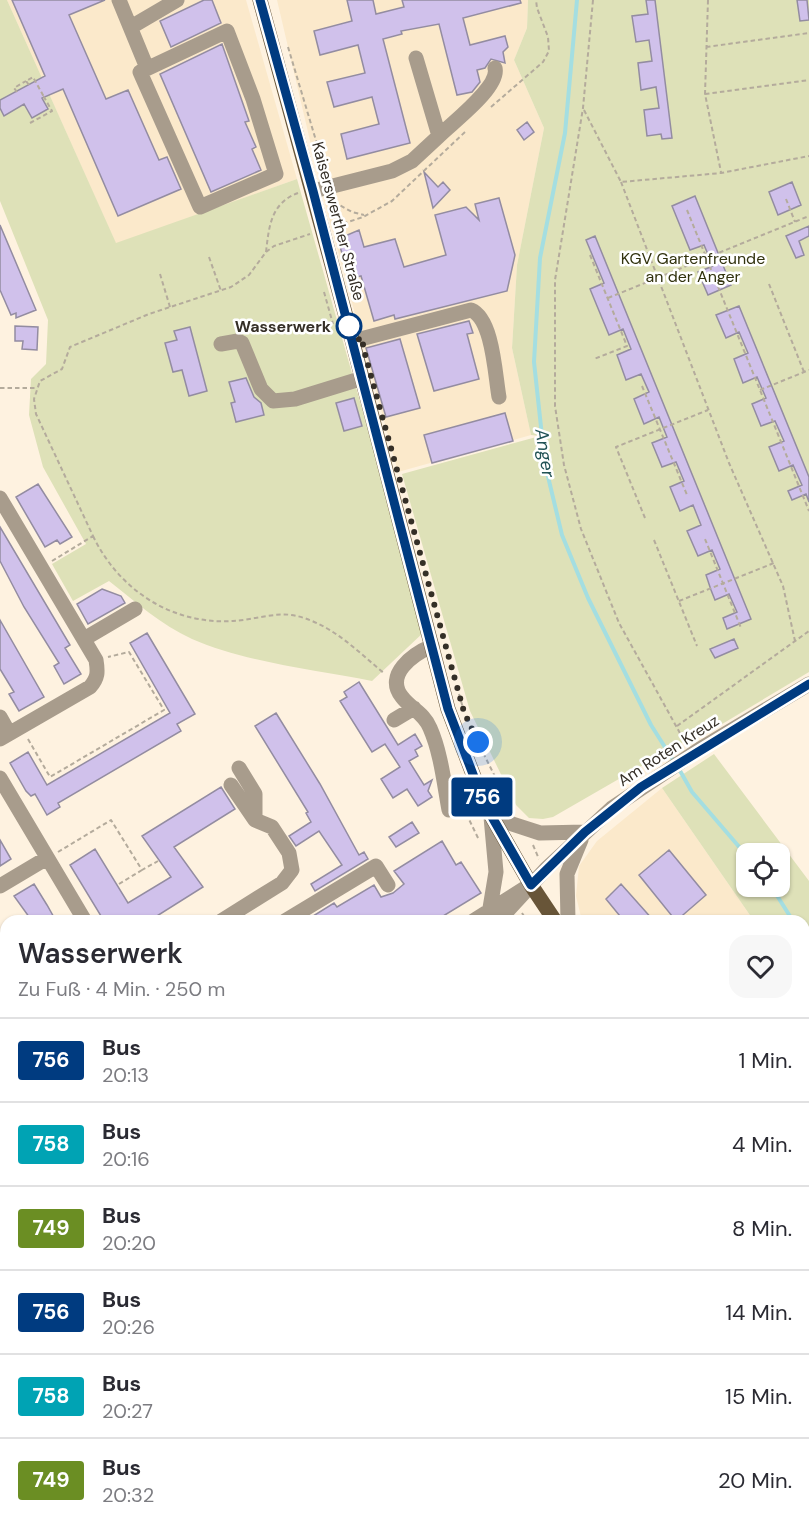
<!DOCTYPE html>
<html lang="de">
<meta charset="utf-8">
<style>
:root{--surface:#fff;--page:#f7f7f7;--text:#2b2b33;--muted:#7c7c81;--line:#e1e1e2}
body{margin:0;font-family:"DM Sans",sans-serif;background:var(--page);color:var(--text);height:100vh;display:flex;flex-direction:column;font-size:22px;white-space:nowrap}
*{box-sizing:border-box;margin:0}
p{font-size:20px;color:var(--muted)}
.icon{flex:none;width:33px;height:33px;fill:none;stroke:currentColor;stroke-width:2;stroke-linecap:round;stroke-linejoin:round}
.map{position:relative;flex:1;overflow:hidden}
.drawer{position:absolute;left:0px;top:915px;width:810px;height:620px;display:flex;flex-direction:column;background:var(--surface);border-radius:18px 18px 0 0;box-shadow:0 2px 4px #0004}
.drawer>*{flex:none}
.badge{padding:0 12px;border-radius:4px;font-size:21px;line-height:39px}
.controls{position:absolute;left:736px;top:843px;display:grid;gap:12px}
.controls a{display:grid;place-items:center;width:54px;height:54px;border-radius:12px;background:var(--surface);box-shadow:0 2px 4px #0004;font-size:30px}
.you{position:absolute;width:30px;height:30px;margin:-15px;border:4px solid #fff;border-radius:50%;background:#1a73e8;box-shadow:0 0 0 9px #1a73e833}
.map>.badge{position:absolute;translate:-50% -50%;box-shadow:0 0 0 3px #fff}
.round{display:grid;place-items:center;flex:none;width:63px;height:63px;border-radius:18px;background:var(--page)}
.headline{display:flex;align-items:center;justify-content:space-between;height:102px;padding:0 18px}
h1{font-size:28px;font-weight:600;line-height:45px}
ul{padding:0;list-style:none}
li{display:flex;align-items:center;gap:18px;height:84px;padding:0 18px;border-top:2px solid var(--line)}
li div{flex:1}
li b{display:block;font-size:22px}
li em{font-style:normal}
li .badge{min-width:66px;font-weight:700;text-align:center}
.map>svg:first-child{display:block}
</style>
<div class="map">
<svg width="809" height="1534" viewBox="0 0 809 1534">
<rect width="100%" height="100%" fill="#fef2e0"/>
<path fill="#fbe9cb" d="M7,0H246L297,179L116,244Z
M277,0H528L527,28L514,60L544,128L517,265L512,348L531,435L398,472L323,196Z
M662,788L754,921H582L576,896L579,866L597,841Z
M804,981L809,990V1534H169L168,1529L804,1528Z"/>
<path fill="#fbe5d8" d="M0,1174L6,1187V1528H127L128,1534H0Z"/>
<path fill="#dee1b8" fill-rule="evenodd" d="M0,0H7L116,243L297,179L425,631L372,681C316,670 244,662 192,639C161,625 136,602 109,581L73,601L52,564L86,544L43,467L29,415L31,379L46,364L48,320L0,201Z
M528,0H809V672L697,739L683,742L553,817L543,819L529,818L516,805L470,711L402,474L540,436L531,435L512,348L517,265L544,128L514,60L527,28Z
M714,754L809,881V990L804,981V921H754L662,788ZM747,854H780V886H747Z"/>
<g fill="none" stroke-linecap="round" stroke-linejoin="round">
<path stroke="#a4dee1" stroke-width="4" d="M577,0L565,133L540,258L534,362L545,464L562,535L588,598L651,725L675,763
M679,769L692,792L747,856
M771,886L793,921
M804,939L809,952"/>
</g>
<path fill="#d0c1eb" stroke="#938ca1" stroke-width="1.5" d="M12,0H105L69,15L106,99L128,90L159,160L167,157L181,189L118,216L63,89L42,98L48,109L32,118L24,104L4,116L0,108V100L45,76Z
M204,0H212L221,23L171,47L160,21Z
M347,0H373L376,14L404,7L402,0H520L521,3L463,18L470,45L505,36L508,47L503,52L505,63L491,59L485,68L477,70L480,82L472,92L457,95L439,24L401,31L402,34L383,39L410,143L347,159L341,134L379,124L372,97L334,107L327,82L365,73L358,45L320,55L314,31L352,21Z
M646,0H655L672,138L662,139L661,134L647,136L644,110L659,108L656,87L641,90L638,63L652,61L649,40L636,42L632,16L648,14Z
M797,0H807L809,20L800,21Z
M222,44L249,121L245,122L256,147L252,149L261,170L211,192L160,74Z
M527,122L534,132L524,140L517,130Z
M424,172L438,187L443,182L450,190L433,208Z
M792,182L801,205L778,215L769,192Z
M695,196L731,285L708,295L698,272L713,266L704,245L690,250L672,206Z
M499,198L515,255L507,291L395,319L394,315L374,321L361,276L349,279L338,239L359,230L364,247L395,239L404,267L446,255L435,215L466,207L479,220L475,204Z
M0,225L36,310L16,318V313L11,315L0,290Z
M809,226V236L799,241L804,255L796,258L786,236Z
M595,236L751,619L727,629L723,618L737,612L729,594L715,600L711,590L706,575L720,569L712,550L698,556L687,531L701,525L693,505L680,511L670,487L684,481L676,462L662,467L652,443L667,437L659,417L644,424L634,399L649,392L641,374L626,380L617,355L631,349L623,329L609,335L590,289L604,283L586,240Z
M739,306L809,477V502L806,494L792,500L788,491L802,485L793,465L779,471L769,447L784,441L775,421L761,426L752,404L766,398L757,377L743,383L734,359L748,353L739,332L726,338L716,315Z
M469,321L473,333L467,334L479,379L434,391L417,334Z
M15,326L38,327L37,350L22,349L23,341H15Z
M190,327L207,391L189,396L182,370L173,372L165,343L177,340L174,331Z
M400,339L420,408L386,417L366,348Z
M246,378L254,397L261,403L264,415L236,422L231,403L235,402L229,382Z
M354,398L362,426L344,431L336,403Z
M505,413L513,441L432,463L424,435Z
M38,484L72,537L60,544L57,540L45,547L16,497Z
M0,527L70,645L65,648L81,674L64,684L54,666L59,663L24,607L0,561Z
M102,589L121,596L125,603L88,624L77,604Z
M0,620L44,697L19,711L9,694L14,692L0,669Z
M147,633L195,714L177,724L181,731L58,803L60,807L47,815L35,794L31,796L26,791L10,763L28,752L47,785L170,713L130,643Z
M734,639L738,648L715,658L710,649Z
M359,682L398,745L415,734L422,746L415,750L418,756L409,761L424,785L432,780L428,791L432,797L418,806L407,789L393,798L381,779L400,767L385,744L372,752L340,701L347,697L344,692Z
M276,713L320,784L359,855L364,852L368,859L315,891L311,884L342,865L319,831L296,846L289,836L311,822L306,813L308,812L255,726Z
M221,787L235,809L174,847L203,887L149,921H104L70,865L95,849L128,903L171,877L142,836Z
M412,822L419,833L396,847L389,837Z
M0,840L11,859L0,866Z
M442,841L456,865L461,862L481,893L435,921H305L334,903L337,907L374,885L381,897L393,893L404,884L394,871Z
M669,850L706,895L676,921L639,875Z
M34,884L47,905L56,921H32L14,896Z
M621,884L654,921H624L606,899Z"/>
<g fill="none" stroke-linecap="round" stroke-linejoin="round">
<path stroke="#b4ab9c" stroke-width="2" stroke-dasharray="4.5 3" stroke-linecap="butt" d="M593,0L583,108L555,280V406L564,465L581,529L619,623L686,744
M708,0L705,94L721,172
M288,47L326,174
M706,47L809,33
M29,85L26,81L33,77L44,97
M17,92L14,88L26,81
M705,94L809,80
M491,107L543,62L549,51L548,37L537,8L536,0
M584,110L621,182L721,173L809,156
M30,123L52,111L44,97L42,98
M621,182L729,463L783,586L795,641
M786,199L795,222
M334,202L352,212L364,215
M687,210L809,511
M331,211L334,202
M336,226L363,217L392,201L465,132
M266,252C269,226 271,203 298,193
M590,255L627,346L594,359
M209,257L221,291
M160,274L170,307
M769,284L804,372
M324,292L333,324
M608,298L809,216
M642,386L687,495
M0,388H36
M760,390L809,370
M645,518L616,447L708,410
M93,536C119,590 172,625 233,621C253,620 278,611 297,616C333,625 357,651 385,674
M705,539L741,628
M654,540L697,646
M52,561L93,536L36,414L34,399L40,381L62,369L70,347L149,314L231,287L249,275L266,252L274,246L310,234
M679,601L774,563
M459,694L463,708
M677,726L809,631
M473,733L511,808
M28,739L50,777L164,710L129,652L108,657
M463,807L479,840
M533,845L539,859
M58,852L111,820L142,870L158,861
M119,884L142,870
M522,913L527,921
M0,988L6,985
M804,1318L809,1323"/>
<path stroke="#a89c8c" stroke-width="15" d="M119,0L147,68
M131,27L177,0
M227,31L253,99L276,174L200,207L140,72Z
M439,136C453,122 500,87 495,68
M313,191L392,171L412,161L439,136L416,58
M353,341L471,310C493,319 495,375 499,397
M221,344L238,341L242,343L261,389L273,401L295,399L363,378
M0,498L96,660C98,672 98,678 90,687L0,739
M84,639L135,609
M432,646C413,654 384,675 402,697C411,709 424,713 430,728C441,753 444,783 449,810
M0,717L9,733
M394,720L414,708
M239,768L255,794V820
M0,778L85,921
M0,886L47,858
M490,908L496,872L491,817L540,833L585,832
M221,921L282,883L292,870L289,853L272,827L255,820L231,785
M285,921L376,866L388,885
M473,921L525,888
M498,921L546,869L612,808L700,749L809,684
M568,921L567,874L581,840
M804,1051L809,1048
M804,1157L809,1154
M0,1159L6,1157
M0,1195L6,1197
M804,1205L809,1202
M0,1291L6,1288
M0,1329L6,1339
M0,1517L6,1513
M147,1528L148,1534
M564,1528L570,1534
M69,1534L80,1528"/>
<path stroke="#685538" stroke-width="15" d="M260,0L348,324L448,709L484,803L531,885L555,921
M804,1279L809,1285"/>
</g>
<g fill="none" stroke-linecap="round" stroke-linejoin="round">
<g stroke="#fff" stroke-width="14">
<path id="line" d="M260,0L313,191L448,709L484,803L531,885L585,832L641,787L809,684"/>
</g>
<use href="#line" stroke="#003b80" stroke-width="9"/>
<path stroke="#352f27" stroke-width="6" stroke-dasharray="0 10.8" d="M349,326L353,341L363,338V347L464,712L478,742"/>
</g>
<circle fill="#fff" stroke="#003b80" stroke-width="3" cx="349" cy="326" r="12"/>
<g text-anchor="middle" stroke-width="5" stroke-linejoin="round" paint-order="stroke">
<g font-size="16" fill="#352f27" stroke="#fff">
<text transform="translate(339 221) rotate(75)" y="6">Kaiserswerther Straße</text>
<text transform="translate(668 750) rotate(-33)" y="6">Am Roten Kreuz</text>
</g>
<g font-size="16" fill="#31320e" stroke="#fff">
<text x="693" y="264">KGV Gartenfreunde<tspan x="693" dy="18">an der Anger</tspan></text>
</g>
<g font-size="16" font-weight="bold" fill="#352f27" stroke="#fff" text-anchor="end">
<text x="331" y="332">Wasserwerk</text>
</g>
<g font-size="18" font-style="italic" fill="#215255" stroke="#fff">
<text transform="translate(545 453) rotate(81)" y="6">Anger</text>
</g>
</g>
</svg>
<div class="controls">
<a><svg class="icon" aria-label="locate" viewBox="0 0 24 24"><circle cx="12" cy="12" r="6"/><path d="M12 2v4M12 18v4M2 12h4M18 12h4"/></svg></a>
</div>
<div class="you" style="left:478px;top:742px"></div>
<b class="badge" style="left:482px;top:797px;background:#003b80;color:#fff">756</b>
<section class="drawer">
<div class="headline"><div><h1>Wasserwerk</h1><p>Zu Fuß · 4 Min. · 250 m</p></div><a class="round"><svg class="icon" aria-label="heart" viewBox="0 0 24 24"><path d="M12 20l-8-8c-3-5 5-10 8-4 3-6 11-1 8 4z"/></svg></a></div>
<ul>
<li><span class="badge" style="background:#003b80;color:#fff">756</span><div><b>Bus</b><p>20:13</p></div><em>1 Min.</em></li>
<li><span class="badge" style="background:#00a3b4;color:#fff">758</span><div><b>Bus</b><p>20:16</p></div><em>4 Min.</em></li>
<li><span class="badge" style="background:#6b8e23;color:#fff">749</span><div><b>Bus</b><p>20:20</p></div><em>8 Min.</em></li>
<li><span class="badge" style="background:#003b80;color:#fff">756</span><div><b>Bus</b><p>20:26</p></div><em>14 Min.</em></li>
<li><span class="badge" style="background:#00a3b4;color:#fff">758</span><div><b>Bus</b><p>20:27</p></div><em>15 Min.</em></li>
<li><span class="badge" style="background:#6b8e23;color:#fff">749</span><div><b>Bus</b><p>20:32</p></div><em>20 Min.</em></li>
</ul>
</section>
</div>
